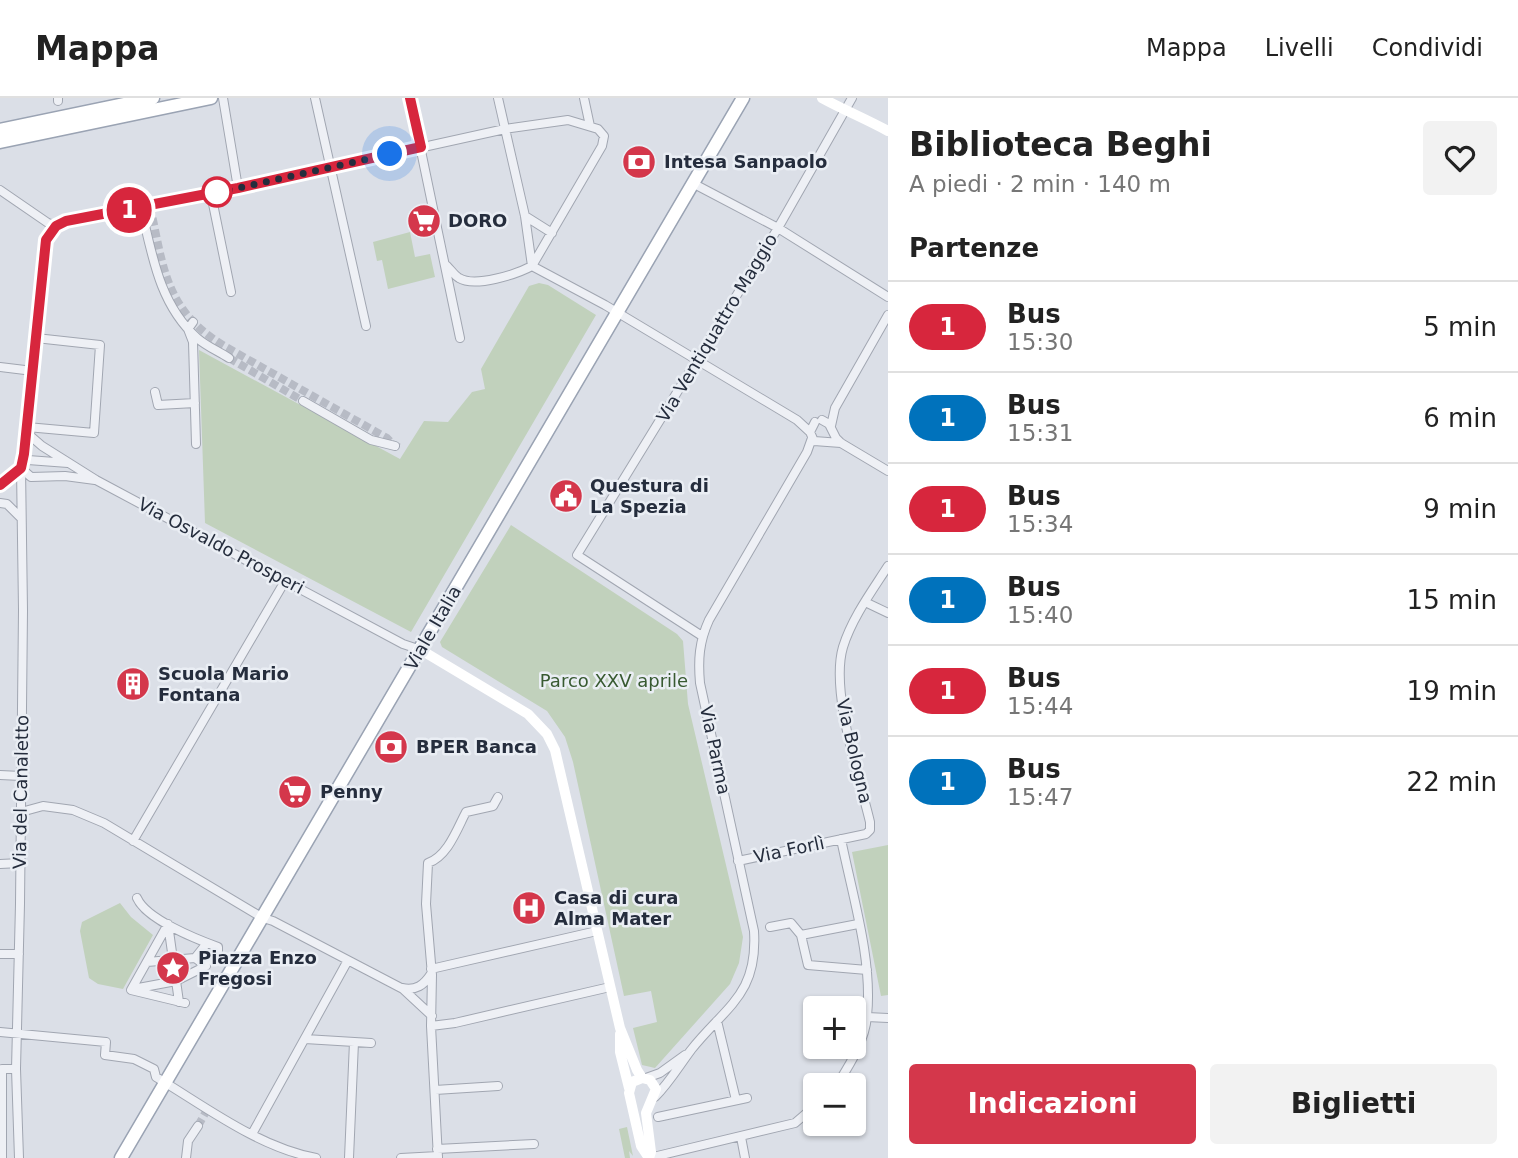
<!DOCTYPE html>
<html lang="it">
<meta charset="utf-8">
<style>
:root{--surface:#fff;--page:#f2f2f2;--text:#222;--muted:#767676;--line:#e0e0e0;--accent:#d4374b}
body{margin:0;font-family:"DejaVu Sans",sans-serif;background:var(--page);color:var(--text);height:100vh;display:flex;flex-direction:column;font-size:26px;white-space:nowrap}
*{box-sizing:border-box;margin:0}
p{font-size:23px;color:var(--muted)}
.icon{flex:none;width:38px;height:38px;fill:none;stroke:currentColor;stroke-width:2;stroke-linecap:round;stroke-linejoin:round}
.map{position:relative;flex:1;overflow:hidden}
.drawer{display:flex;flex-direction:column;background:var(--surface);width:630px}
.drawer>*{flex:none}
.badge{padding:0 14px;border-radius:23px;font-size:24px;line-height:46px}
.buttons{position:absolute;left:803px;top:898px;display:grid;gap:14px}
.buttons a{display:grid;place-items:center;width:63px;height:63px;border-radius:7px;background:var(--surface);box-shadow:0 2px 5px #0004;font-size:35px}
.you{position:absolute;width:35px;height:35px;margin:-18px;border:5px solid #fff;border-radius:50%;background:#1a73e8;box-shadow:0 0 0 10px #1a73e833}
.map>.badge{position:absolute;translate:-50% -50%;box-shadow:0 0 0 4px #fff}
h2{padding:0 21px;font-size:26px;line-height:63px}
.round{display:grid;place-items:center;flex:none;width:74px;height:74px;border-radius:7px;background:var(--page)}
.headline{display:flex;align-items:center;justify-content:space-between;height:119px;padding:0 21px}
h1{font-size:33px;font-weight:700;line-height:52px}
.action{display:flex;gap:14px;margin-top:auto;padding:14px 21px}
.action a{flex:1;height:80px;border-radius:7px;background:var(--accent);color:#fff;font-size:28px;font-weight:700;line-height:80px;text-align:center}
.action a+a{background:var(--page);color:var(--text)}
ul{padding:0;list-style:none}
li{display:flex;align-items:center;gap:21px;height:91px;padding:0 21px;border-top:2px solid var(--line)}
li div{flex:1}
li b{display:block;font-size:26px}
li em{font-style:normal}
li .badge{min-width:77px;font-weight:700;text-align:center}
header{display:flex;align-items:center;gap:42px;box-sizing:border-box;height:98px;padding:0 35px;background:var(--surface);border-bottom:2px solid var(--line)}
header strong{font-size:33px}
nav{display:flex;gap:38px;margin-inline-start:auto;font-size:24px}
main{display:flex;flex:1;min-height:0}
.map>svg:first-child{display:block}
</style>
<header>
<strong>Mappa</strong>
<nav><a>Mappa</a><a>Livelli</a><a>Condividi</a></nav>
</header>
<main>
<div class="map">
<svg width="888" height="1060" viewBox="0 0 888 1060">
<rect width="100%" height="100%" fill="#dbdfe7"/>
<path fill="#c1d1bc" d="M410,134L415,159L430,156L435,179L388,191L382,162L377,163L373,144Z
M539,185L548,187L596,217L411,534L205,425L199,252L400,361L424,323L448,324L472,294L485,291L481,271L529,188Z
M511,427L677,536L683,543L688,606L743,839L739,865L730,886L655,970L642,967L633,930L657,924L651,893L624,898L573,664L565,639L547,613L442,549L440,544Z
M888,747V897L881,898L852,754Z
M120,805L131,819L153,837L123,891L98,886L89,880L80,833L82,824Z
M627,1029L633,1058L629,1053L630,1060H625L619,1031Z"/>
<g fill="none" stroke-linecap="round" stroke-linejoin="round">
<path stroke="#b7bbc5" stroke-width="8" stroke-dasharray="8 4" stroke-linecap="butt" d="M150,108C164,171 165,213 226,249L387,340L395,348L397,344
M229,260L303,303
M198,1028L208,1010"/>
<g stroke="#a1a6b1" stroke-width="10">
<path id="street" d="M223,0L238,90
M315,0L366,228
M410,0L460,240
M498,0L525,118L532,168
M584,0L590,28
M58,3V0
M698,88L778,130L888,199
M0,92L48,125L56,128
M211,96L231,194
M141,110C152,156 159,206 197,240C206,248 218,253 229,260
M525,118L552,135
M56,128L66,123L238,90L505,31L568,22L598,31L604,38L602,48L532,168
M447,168C451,172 455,178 459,180C475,190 517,176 532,168
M532,168L605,207L797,322L810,334
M193,224L188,231L193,244L196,346
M0,269L33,273
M155,294L158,307L195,305
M303,303L371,342L395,348
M822,322L829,326L836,340L841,345L888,373
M815,324L810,334L814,343L841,345
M831,328L835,310L888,217
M27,329L94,335L100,247L36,240
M27,335L42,348L96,382L403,546L421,552
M21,370L31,379L65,378L95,382
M0,387L28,362L68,365
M0,405L7,406L20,419
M865,504L888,515
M702,538L577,457L778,130L852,0
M0,677L21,678
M21,714L43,708L73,712L104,725L263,820L273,823L403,891L432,918
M133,743L285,483
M738,763L866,736L870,732V724C859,678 830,593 843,549C852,520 872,493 888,468
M0,766L20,765
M137,800C146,821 196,841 218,849V853L212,863L206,861
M168,826L131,892L185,905
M168,826L179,904
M858,826L801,837L808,867L867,872
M770,829L791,825L801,837
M0,856H19
M147,864L195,860
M431,871L597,833
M402,890C416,893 424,887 431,876
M133,891L176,883L206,868L195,860L207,845
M867,919L888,920
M717,923L736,1002
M431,928L455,925L610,889
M0,934L106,944L105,957L134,961L154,971L156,979C206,1009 258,1049 316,1060
M305,941L371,945
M646,980L660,975L685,957
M837,987C850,966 865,943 867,918C873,862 852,796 841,741
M435,992L498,988
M655,999C669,985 679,968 691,952C726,908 758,897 754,833L700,585C698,562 699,544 709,522L807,354L812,340
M658,1019L747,1000
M252,1036L347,864
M741,1039L745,1060
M437,1051L534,1046
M2,1060V971H16
M19,1060L16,971L20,806L23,512L21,370L46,142L56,128
M186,1060L188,1043L198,1028
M349,1060L354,944
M401,1060L438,1058
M438,1060L431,928L432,877L426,806L428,765C448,758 457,731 466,714L493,708L498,699
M649,1060L795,1025L816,1007"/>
</g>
<g stroke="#9aa3b3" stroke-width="15">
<path id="primary" d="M0,32L153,0
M0,44L211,0
M121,1060L743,0"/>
</g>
<use href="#street" stroke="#eef0f5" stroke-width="8"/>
<path stroke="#fff" stroke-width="10" d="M822,0C844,12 866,21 888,33
M421,552L528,616L547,636L555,652L620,930L637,972L642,980
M620,936V954L629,990
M649,1060L641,1048L629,995L632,984L642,980L650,982L656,991L646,1015L651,1054L649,1060"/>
<use href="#primary" stroke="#fff" stroke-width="12"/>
</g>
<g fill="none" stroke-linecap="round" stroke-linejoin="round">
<g stroke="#fff" stroke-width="16">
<path id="line" d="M0,387L21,370L24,356L46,142L56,128L66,123L238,90L421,49L410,0"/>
</g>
<use href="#line" stroke="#d7263d" stroke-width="10"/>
<path stroke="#252d3d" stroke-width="7" stroke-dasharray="0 12.6" d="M217,94L211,96L390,56"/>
</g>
<defs>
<g id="bank-disc" transform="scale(1.75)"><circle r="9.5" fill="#d4374b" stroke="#eaeef4"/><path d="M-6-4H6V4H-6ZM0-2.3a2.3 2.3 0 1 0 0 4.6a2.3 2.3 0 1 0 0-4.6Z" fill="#fff"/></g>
<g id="supermarket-disc" transform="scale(1.75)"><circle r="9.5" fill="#d4374b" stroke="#eaeef4"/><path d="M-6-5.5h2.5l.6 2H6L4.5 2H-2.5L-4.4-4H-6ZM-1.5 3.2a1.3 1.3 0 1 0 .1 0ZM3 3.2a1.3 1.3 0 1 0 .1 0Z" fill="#fff"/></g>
<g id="civic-disc" transform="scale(1.75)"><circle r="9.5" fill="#d4374b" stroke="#eaeef4"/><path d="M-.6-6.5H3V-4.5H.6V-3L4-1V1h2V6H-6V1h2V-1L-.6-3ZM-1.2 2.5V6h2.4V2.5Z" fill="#fff"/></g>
<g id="building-disc" transform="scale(1.75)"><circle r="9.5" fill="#d4374b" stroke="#eaeef4"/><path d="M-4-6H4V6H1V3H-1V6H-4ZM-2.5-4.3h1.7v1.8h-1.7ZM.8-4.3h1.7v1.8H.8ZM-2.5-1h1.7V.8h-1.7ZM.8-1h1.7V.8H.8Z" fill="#fff"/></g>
<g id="hospital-disc" transform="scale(1.75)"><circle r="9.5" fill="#d4374b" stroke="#eaeef4"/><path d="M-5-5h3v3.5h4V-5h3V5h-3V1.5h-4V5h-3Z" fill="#fff"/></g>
<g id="sight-disc" transform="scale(1.75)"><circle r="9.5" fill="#d4374b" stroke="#eaeef4"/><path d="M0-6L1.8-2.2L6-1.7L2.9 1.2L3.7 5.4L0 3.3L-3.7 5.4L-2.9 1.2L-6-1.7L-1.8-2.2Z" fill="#fff"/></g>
</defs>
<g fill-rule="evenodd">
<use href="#bank-disc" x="639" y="64"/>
<use href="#supermarket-disc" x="424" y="123"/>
<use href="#civic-disc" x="566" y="398"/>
<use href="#building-disc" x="133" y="586"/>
<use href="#bank-disc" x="391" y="649"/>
<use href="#supermarket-disc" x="295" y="694"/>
<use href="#hospital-disc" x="529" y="810"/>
<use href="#sight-disc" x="173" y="870"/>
</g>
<circle fill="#fff" stroke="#d7263d" stroke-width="3.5" cx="217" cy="94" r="14"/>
<g text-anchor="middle" stroke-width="5" stroke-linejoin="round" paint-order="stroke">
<g font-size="18" font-weight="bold" fill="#252d3d" stroke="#eaeef4" text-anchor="start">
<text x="664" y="70">Intesa Sanpaolo</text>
<text x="448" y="129">DORO</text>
<text x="590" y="394">Questura di<tspan x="590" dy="21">La Spezia</tspan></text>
<text x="158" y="582">Scuola Mario<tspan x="158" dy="21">Fontana</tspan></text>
<text x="416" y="655">BPER Banca</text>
<text x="320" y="700">Penny</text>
<text x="554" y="806">Casa di cura<tspan x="554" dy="21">Alma Mater</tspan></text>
<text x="198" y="866">Piazza Enzo<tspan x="198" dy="21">Fregosi</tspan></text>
</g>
<g font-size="18" fill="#252d3d" stroke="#eaeef4">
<text transform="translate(717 230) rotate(-59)" y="6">Via Ventiquattro Maggio</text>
<text transform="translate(221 448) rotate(28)" y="6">Via Osvaldo Prosperi</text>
<text transform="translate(433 530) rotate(-60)" y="6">Viale Italia</text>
<text transform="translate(715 652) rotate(78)" y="6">Via Parma</text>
<text transform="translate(854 653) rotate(77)" y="6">Via Bologna</text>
<text transform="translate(21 694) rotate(-89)" y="6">Via del Canaletto</text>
<text transform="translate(789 752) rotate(-12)" y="6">Via Forlì</text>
</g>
<g font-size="18" fill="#385a31" stroke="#eaeef4">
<text x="614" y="589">Parco XXV aprile</text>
</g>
</g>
</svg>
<div class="buttons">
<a>+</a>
<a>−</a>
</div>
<div class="you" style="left:390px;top:56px"></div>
<b class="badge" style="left:129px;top:112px;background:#d7263d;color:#fff">1</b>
</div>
<section class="drawer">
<div class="headline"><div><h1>Biblioteca Beghi</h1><p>A piedi · 2 min · 140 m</p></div><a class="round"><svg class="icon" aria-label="heart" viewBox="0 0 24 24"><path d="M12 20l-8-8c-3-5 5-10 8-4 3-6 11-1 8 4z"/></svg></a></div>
<h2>Partenze</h2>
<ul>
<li><span class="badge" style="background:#d7263d;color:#fff">1</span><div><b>Bus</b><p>15:30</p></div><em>5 min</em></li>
<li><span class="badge" style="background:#0072bc;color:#fff">1</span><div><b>Bus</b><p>15:31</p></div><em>6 min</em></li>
<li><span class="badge" style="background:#d7263d;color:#fff">1</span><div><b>Bus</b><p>15:34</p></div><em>9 min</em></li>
<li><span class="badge" style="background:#0072bc;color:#fff">1</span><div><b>Bus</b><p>15:40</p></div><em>15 min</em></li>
<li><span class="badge" style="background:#d7263d;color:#fff">1</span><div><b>Bus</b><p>15:44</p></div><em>19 min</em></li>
<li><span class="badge" style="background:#0072bc;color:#fff">1</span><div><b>Bus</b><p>15:47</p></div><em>22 min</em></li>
</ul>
<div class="action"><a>Indicazioni</a><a>Biglietti</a></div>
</section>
</main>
